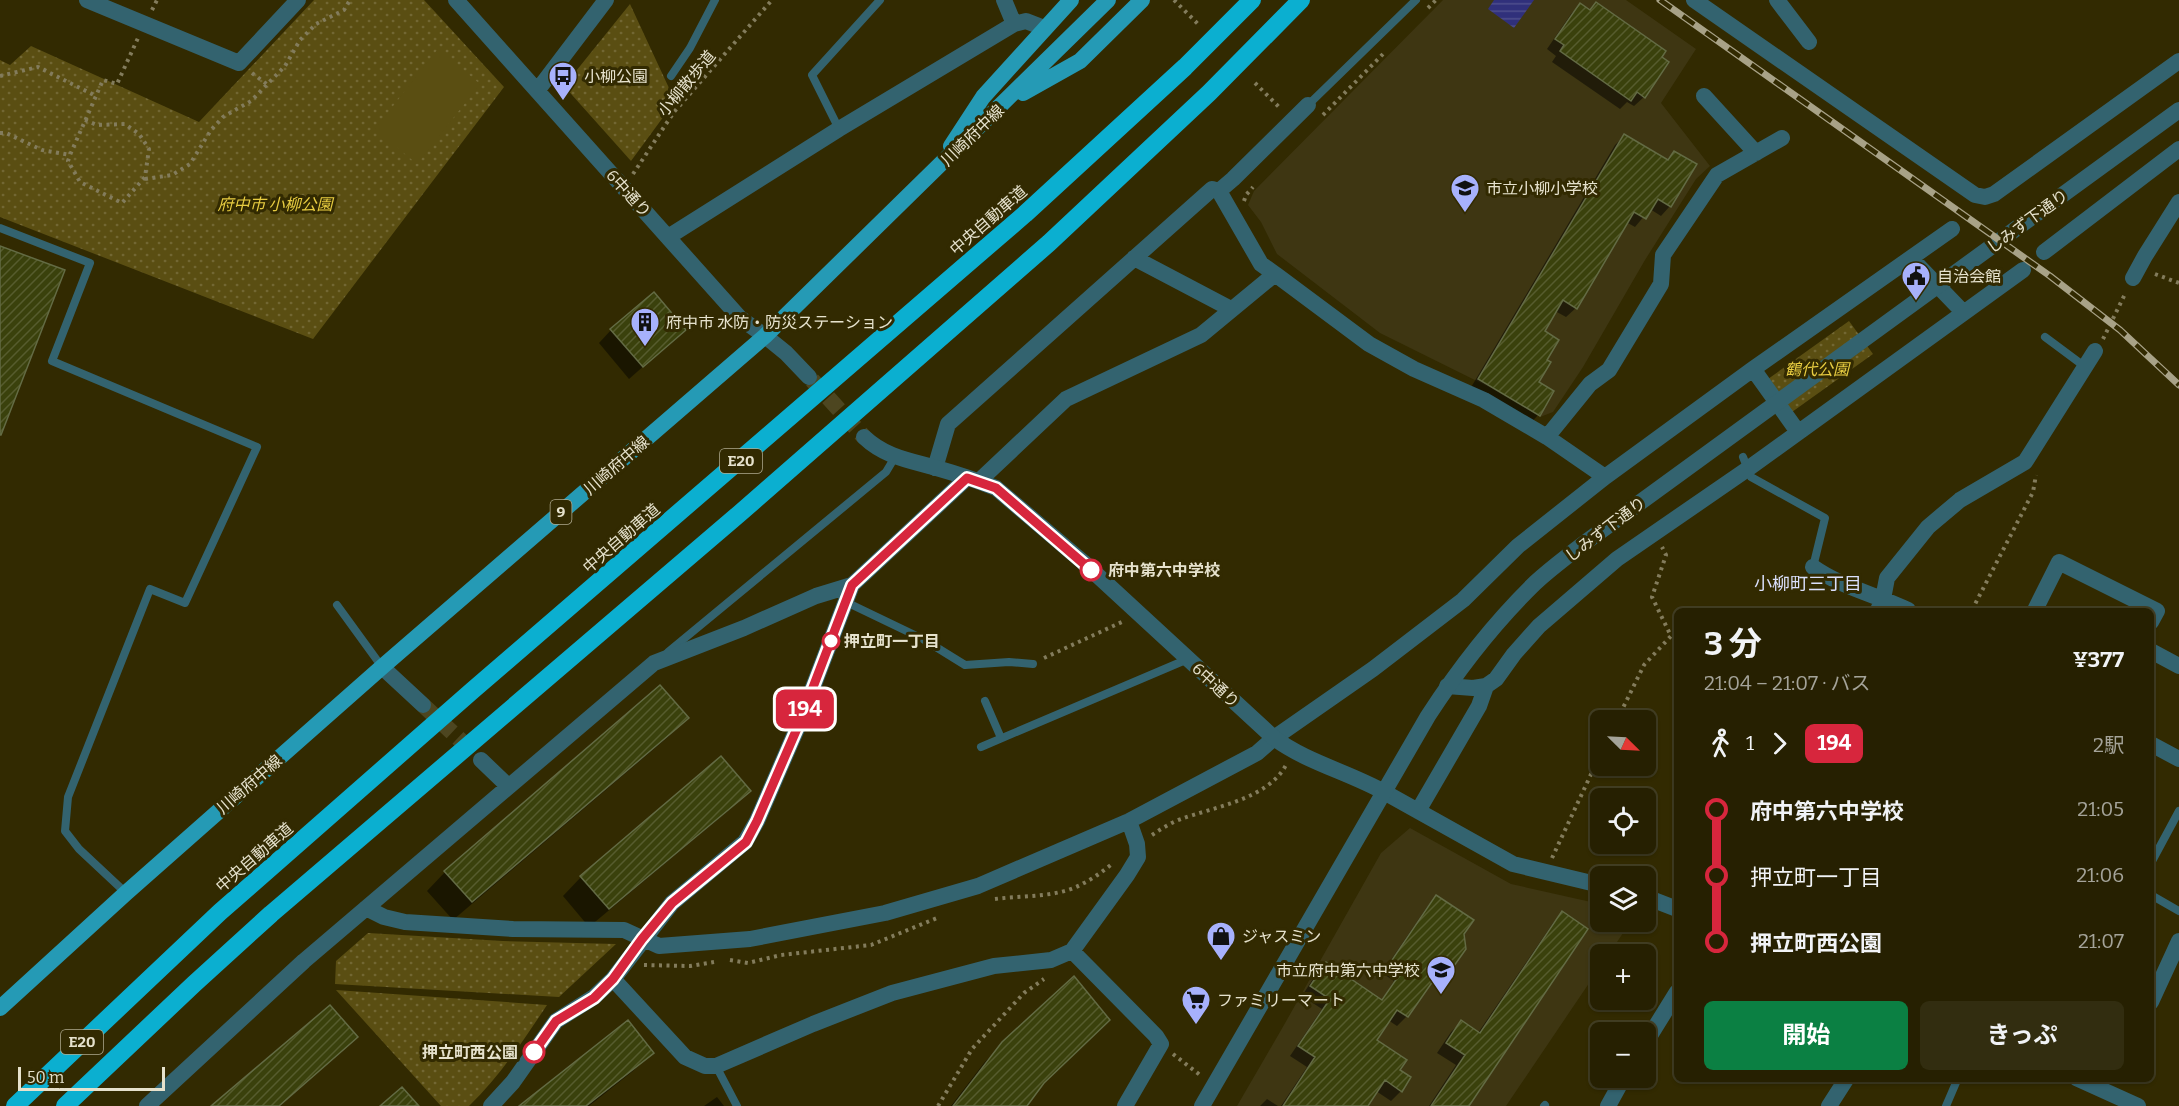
<!DOCTYPE html>
<html lang="ja">
<meta charset="utf-8">
<style>
:root{--surface:#262001;--page:#322d10;--text:#f1f3f6;--muted:#a4a399;--line:#423e23;--accent:#0b8043}
body{margin:0;font-family:Bitter,"Noto Sans JP",serif;background:var(--page);color:var(--text);height:100vh;display:flex;flex-direction:column;font-size:22px;white-space:nowrap}
*{box-sizing:border-box;margin:0}
p{font-size:20px;color:var(--muted)}
.icon{flex:none;width:33px;height:33px;fill:none;stroke:currentColor;stroke-width:2;stroke-linecap:round;stroke-linejoin:round}
.map{position:relative;flex:1;overflow:hidden}
.details{position:absolute;left:1674px;top:608px;width:480px;height:474px;display:flex;flex-direction:column;background:var(--surface);border-radius:9px;box-shadow:0 2px 4px #0004,0 0 0 2px var(--line)}
.details>*{flex:none}
.badge{padding:0 12px;border-radius:9px;font-size:21px;line-height:39px}
.needle{width:39px;rotate:114deg}
.tools{position:absolute;left:1590px;top:710px;display:grid;gap:12px}
.tools a{display:grid;place-items:center;width:66px;height:66px;border-radius:9px;background:var(--surface);box-shadow:0 2px 4px #0004,0 0 0 2px var(--line);font-size:30px}
.scale{position:absolute;left:18px;bottom:15px;width:147px;box-sizing:border-box;padding-left:6px;border:3px solid #e6e2cd;border-top:0;font-size:16px;line-height:21px;white-space:nowrap;color:#e6e2cd;-webkit-text-stroke:4px #322a01;paint-order:stroke}
.map>.badge{position:absolute;translate:-50% -50%;box-shadow:0 0 0 3px #fff}
.legs{display:flex;align-items:center;gap:9px;height:66px;padding:0 30px;font-size:20px}
.legs p{margin-inline-start:auto}
.headline{display:flex;align-items:center;justify-content:space-between;height:102px;padding:0 30px}
h1{font-size:33px;font-weight:700;line-height:45px}
.button{display:flex;gap:12px;margin-top:auto;padding:12px 30px}
.button a{flex:1;height:69px;border-radius:9px;background:var(--accent);color:#fff;font-size:24px;font-weight:700;line-height:69px;text-align:center}
.button a+a{background:var(--page);color:var(--text)}
ul{padding:0 30px;list-style:none}
li{display:flex;align-items:center;gap:21px;height:66px;font-size:22px}
li i{display:grid;place-items:center;width:9px;height:100%;margin:0 8px;background:currentColor}
li i::after{content:'';width:15px;height:15px;margin:-8px;border:4px solid;border-radius:50%;background:var(--surface)}
li p{margin-inline-start:auto}
li:first-child i{background:linear-gradient(#0000 50%,currentColor 0)}
li:last-child i{background:linear-gradient(currentColor 50%,#0000 0)}
.map>svg:first-child{display:block}
</style>
<div class="map">
<svg width="2179" height="1106" viewBox="0 0 2179 1106">
<defs>
<pattern id="grass-dots" width="8" height="8" patternUnits="userSpaceOnUse" patternTransform="scale(1.5)"><rect width="8" height="8" fill="#5a4e12"/><path d="M2 2h.1M6 6h.1" fill="none" stroke="#726733" stroke-width="1.8" stroke-linecap="round"/></pattern>
<pattern id="water-rules" width="6" height="5" patternUnits="userSpaceOnUse" patternTransform="scale(1.5)"><rect width="6" height="5" fill="#30307b"/><path d="M0 2.5h6" fill="none" stroke="#4e4e8d"/></pattern>
<pattern id="building-hatch" width="6" height="6" patternUnits="userSpaceOnUse" patternTransform="scale(1.5)"><rect width="6" height="6" fill="#3a410c"/><path d="M-1 1l2-2M0 6l6-6M5 7l2-2" fill="none" stroke="#565c2e"/></pattern>
</defs>
<rect width="100%" height="100%" fill="#322a01"/>
<path fill="#3e3612" d="M1443,0H1626L1696,49L1661,103L1710,166L1696,179L1645,260L1583,367L1553,412L1540,417L1491,388L1380,333L1277,254L1261,222L1248,205L1254,191Z
M1410,828L1511,884L1600,904V921H1631L1609,954H1600V967L1506,1106H1237L1284,1025L1381,853Z"/>
<path fill="url(#grass-dots)" d="M314,0H424L504,87L313,339L0,217V60L10,65L31,46L199,122Z
M630,4L675,101L631,161L564,86Z
M1849,321L1873,354L1785,417L1761,384Z
M368,933L503,941L616,944L559,997L335,984L336,961Z
M336,990L547,1005C523,1041 500,1076 469,1106H441Z"/>
<path fill="#5a4e12" d="M438,49L480,84L417,164L375,129Z"/>
<path fill="url(#water-rules)" d="M1494,0H1534L1514,28L1488,9Z"/>
<path fill="#0007" d="M1596,4L1644,97L1634,106L1627,102L1620,109L1552,62L1556,56L1547,49L1571,14L1580,5L1589,11Z
M1624,136L1666,161L1674,152L1670,206L1661,216L1650,209L1635,227L1626,222L1576,308L1566,317L1555,311L1542,332L1545,360L1537,383L1538,415L1529,425L1470,389L1615,145Z
M611,330L671,342L629,379L599,343Z
M687,718L668,737L453,920L427,891L445,872Z
M749,791L730,809L589,927L563,896L581,877Z
M1436,897L1463,934L1448,972L1438,981L1433,978L1407,1016L1397,1026L1388,1020L1375,1040L1398,1071L1401,1091L1391,1101L1376,1091L1366,1106H1281L1307,1067L1290,1056L1322,1009L1302,996L1316,974L1326,964L1381,1001L1394,981L1382,973L1427,907Z
M1562,913L1467,1106H1429L1456,1065L1437,1053L1451,1032L1461,1022L1478,1033L1553,923Z
M356,1037L280,1106H214Z
M1003,1043L1040,1085L1025,1106H951L984,1063Z
M652,1052L633,1071L589,1106H521Z
M717,1097L724,1106H704Z
M1267,1099L1278,1106H1260Z"/>
<path fill="url(#building-hatch)" stroke="#636b44" stroke-width="1.5" d="M1596,2L1666,51L1662,57L1669,62L1645,98L1637,92L1631,101L1560,51L1564,45L1555,39L1580,3L1590,10Z
M1624,134L1668,160L1674,151L1697,164L1671,207L1658,199L1646,219L1634,212L1577,309L1563,300L1545,331L1559,340L1547,360L1551,362L1539,382L1554,391L1540,416L1478,379Z
M0,246L65,270L1,435H0Z
M654,292L686,330L643,367L610,329Z
M660,685L689,718L472,902L444,871Z
M721,756L751,791L609,909L580,876Z
M1436,895L1474,920L1464,934L1466,949L1449,973L1442,968L1408,1017L1397,1010L1377,1040L1407,1060L1400,1070L1411,1077L1402,1092L1385,1080L1368,1106H1283L1315,1057L1298,1046L1330,999L1310,986L1326,962L1382,1000L1402,971L1390,963Z
M1562,911L1588,929L1469,1106H1431L1465,1055L1446,1043L1461,1020L1480,1033Z
M1074,976L1110,1020L1044,1083L1027,1106H953L1002,1042Z
M330,1005L358,1037L279,1106H211Z
M628,1020L654,1053L586,1106H519Z
M402,1087L419,1106H380Z"/>
<g fill="none" stroke-linecap="round" stroke-linejoin="round">
<path stroke="#4d4620" stroke-width="16" stroke-dasharray="16 8" stroke-linecap="butt" d="M423,705L475,754"/>
<path stroke="#4d4620" stroke-width="16" stroke-dasharray="16 8" stroke-linecap="butt" d="M812,380L864,437"/>
<path stroke="#837c5c" stroke-width="4" stroke-dasharray="3 4.5" stroke-linecap="butt" d="M1174,0L1199,25
M1428,8L1436,0
M152,10L157,0
M252,73L268,85
M0,76L38,67L96,96
M1255,83L1280,108
M1323,115L1383,54
M85,120L97,125L125,124L139,134L149,149L145,177L122,203L80,182L68,161L70,155L103,80L117,84L138,38
M0,133H6L42,150L70,155
M633,174L674,112L772,0
M145,179L172,175L190,164L211,130L223,117L251,101L285,66L300,40L316,24L344,10L350,0
M1244,201L1246,195L1253,187
M2155,274L2179,283
M2103,339L2126,292
M1972,610L2033,492L2036,475
M1044,658L1124,621
M1617,720L1644,665L1671,636L1652,597L1666,555L1662,547
M1152,835C1161,829 1170,823 1181,819C1214,807 1268,799 1286,765
M1552,858L1600,755
M995,899C1025,895 1058,898 1084,883C1094,878 1103,871 1112,864
M730,960L748,963L781,955L871,945L937,918
M644,965L690,966L714,962
M1173,1054L1200,1075
M938,1106L972,1049L1024,993L1044,979"/>
<path stroke="#33636f" stroke-width="8" d="M671,76L690,48L715,0
M1308,105L1416,0
M839,129L812,75L880,0
M0,228L90,263L52,361L257,447L185,603L150,589L68,797L65,831L79,849L126,893
M2045,337L2084,366
M1743,457L1751,477L1825,518L1813,567
M846,602L923,639L965,665L1009,662L1033,664
M337,605L382,667
M668,652L886,472L895,457
M985,701L1001,738
M981,747L1188,659
M2151,863L2179,811
M2151,895L2179,911
M716,1066L737,1106
M1544,1106L1545,1105
M1946,1106L1958,1078"/>
<path stroke="#33636f" stroke-width="16" d="M87,0L239,63L298,0
M456,0L740,318L765,336
M1004,0L1014,24
M1694,0L1975,195L1985,197L1994,194L2179,61
M1777,0L1809,42
M537,91L606,0
M1704,96L1756,153
M668,237L839,129L1014,24L1026,21L1044,28
M2044,252L2179,149
M1134,258L1231,309
M1911,258L1963,312
M1275,274L1369,344L1414,369L1484,400L1547,437L1605,477L1753,369L1952,229
M2133,278L2145,256L2179,202
M1753,369L1798,432
M1547,437L1590,384L1609,370L1661,284L1663,255L1717,175L1782,138
M935,468L948,424L1212,189L1219,191
M979,481L1066,399L1201,335L1275,274L1261,264L1219,191L1233,179L1308,105
M1813,567C1841,587 1877,595 1908,610
M1878,610L1883,599L1887,578L1928,527L1960,500L2025,462L2095,351
M2035,610L2059,562L2157,611L2151,622
M2151,651L2179,666
M382,667L423,705
M1447,686L1473,688L1486,686L1496,679L1514,654L1539,626L1617,559L1749,468L2023,270
M2151,744L2179,759
M481,760L508,786
M1384,792L1513,864L1600,885
M1418,811L1479,706L1486,686
M1646,897L1677,909
M366,908L384,917L405,922L513,929L624,930L659,946L750,939L885,913L978,886L1129,821L1257,753L1274,738L1373,669L1463,600L1518,546L1605,477
M1072,951L1156,1036L1161,1044L1125,1106
M613,979L685,1057L705,1066H716L813,1024L892,993L994,966L1051,960L1072,951L1127,875L1138,857L1137,844L1129,821
M2151,1002L2179,941
M1646,1042L1677,992
M2076,1078L2138,1106
M147,1106L304,961L654,663L744,628L816,596L852,585
M491,1106L513,1082L556,1021L594,997L613,979L672,903L745,842L757,821L799,724L852,585L967,478
M1608,1106L1624,1077
M1829,1106L1847,1078"/>
<path stroke="#33636f" stroke-width="16" d="M765,336L786,353L809,377
M864,437C884,456 907,460 933,467C954,473 976,480 996,488L1083,562L1274,738C1306,762 1348,772 1384,792
M1202,1106L1428,716C1459,668 1494,623 1535,583C1568,553 1606,528 1642,501L2179,110"/>
<path stroke="#259ab5" stroke-width="16" d="M1023,93L1080,61L1142,0
M951,146L983,97L1071,0
M0,1008L126,893L382,667L765,336L1108,0"/>
<path stroke="#0bafd0" stroke-width="18" d="M15,1106L220,912L473,690L1025,214L1185,67L1252,0
M65,1106L194,984L271,914L739,514L1049,243L1209,93L1301,0"/>
<g stroke="#a8a287" stroke-width="7">
<path id="rail" d="M1660,0L2050,276L2120,330L2179,385"/>
</g>
<use href="#rail" stroke="#322a01" stroke-width="4.5" stroke-dasharray="14" stroke-linecap="butt"/>
</g>
<g fill="none" stroke-linecap="round" stroke-linejoin="round">
<g stroke="#fff" stroke-width="14">
<path id="line-1" d="M534,1052L556,1021L594,998L613,979L642,939L672,903L746,842L757,821L799,724L852,585L967,478L996,488L1091,570"/>
</g>
<use href="#line-1" stroke="#d7263d" stroke-width="9"/>
</g>
<defs>
<g id="bus-pin" transform="scale(1.5)"><path d="M0 17L-7.5 6A9.5 9.5 0 1 1 7.5 6Z" fill="#a7b1fc" stroke="#322a01"/><path d="M-5-6H5V4H4V6H2V4H-2V6H-4V4H-5ZM-3.5-4V0h7V-4ZM-3.5 1.2v1.5H-2V1.2ZM2 1.2v1.5H3.5V1.2Z" fill="#111"/></g>
<g id="school-pin" transform="scale(1.5)"><path d="M0 17L-7.5 6A9.5 9.5 0 1 1 7.5 6Z" fill="#a7b1fc" stroke="#322a01"/><path d="M0-5L7-2L0 1L-7-2ZM-4 1L0 2.5L4 1V4Q0 6-4 4Z" fill="#111"/></g>
<g id="civic-pin" transform="scale(1.5)"><path d="M0 17L-7.5 6A9.5 9.5 0 1 1 7.5 6Z" fill="#a7b1fc" stroke="#322a01"/><path d="M-.6-6.5H3V-4.5H.6V-3L4-1V1h2V6H-6V1h2V-1L-.6-3ZM-1.2 2.5V6h2.4V2.5Z" fill="#111"/></g>
<g id="building-pin" transform="scale(1.5)"><path d="M0 17L-7.5 6A9.5 9.5 0 1 1 7.5 6Z" fill="#a7b1fc" stroke="#322a01"/><path d="M-4-6H4V6H1V3H-1V6H-4ZM-2.5-4.3h1.7v1.8h-1.7ZM.8-4.3h1.7v1.8H.8ZM-2.5-1h1.7V.8h-1.7ZM.8-1h1.7V.8H.8Z" fill="#111"/></g>
<g id="shop-pin" transform="scale(1.5)"><path d="M0 17L-7.5 6A9.5 9.5 0 1 1 7.5 6Z" fill="#a7b1fc" stroke="#322a01"/><path d="M-5-2.5h2.3a2.7 3.5 0 0 1 5.4 0H5L5.5 6h-11ZM-1.5-2.5h3a1.5 2.3 0 0 0-3 0Z" fill="#111"/></g>
<g id="supermarket-pin" transform="scale(1.5)"><path d="M0 17L-7.5 6A9.5 9.5 0 1 1 7.5 6Z" fill="#a7b1fc" stroke="#322a01"/><path d="M-6-5.5h2.5l.6 2H6L4.5 2H-2.5L-4.4-4H-6ZM-1.5 3.2a1.3 1.3 0 1 0 .1 0ZM3 3.2a1.3 1.3 0 1 0 .1 0Z" fill="#111"/></g>
</defs>
<g fill-rule="evenodd">
<use href="#bus-pin" x="563" y="76"/>
<use href="#school-pin" x="1465" y="188"/>
<use href="#civic-pin" x="1916" y="276"/>
<use href="#building-pin" x="645" y="322"/>
<use href="#shop-pin" x="1221" y="936"/>
<use href="#school-pin" x="1441" y="970"/>
<use href="#supermarket-pin" x="1196" y="1000"/>
</g>
<g fill="#fff" stroke="#d7263d" stroke-width="3">
<circle cx="1091" cy="570" r="10"/>
<circle cx="831" cy="641" r="8"/>
<circle cx="534" cy="1052" r="10"/>
</g>
<g text-anchor="middle" stroke-width="6" stroke-linejoin="round" paint-order="stroke">
<g fill="#322a01" stroke="#b0ab90" stroke-width="1.5">
<rect x="720" y="449" width="42" height="24" rx="4.5"/>
<rect x="550.5" y="500" width="21" height="24" rx="4.5"/>
<rect x="61" y="1030" width="42" height="24" rx="4.5"/>
</g>
<g font-size="15" font-weight="bold" fill="#e6e2cd">
<text x="741" y="466">E20</text>
<text x="561" y="517">9</text>
<text x="82" y="1047">E20</text>
</g>
<g font-size="16" fill="#e6e2cd" stroke="#322a01" text-anchor="start">
<text x="584" y="82">小柳公園</text>
<text x="1486" y="194">市立小柳小学校</text>
<text x="1937" y="282">自治会館</text>
<text x="666" y="328">府中市 水防・防災ステーション</text>
<text x="1242" y="942">ジャスミン</text>
<text x="1420" y="976" text-anchor="end">市立府中第六中学校</text>
<text x="1217" y="1006">ファミリーマート</text>
</g>
<g font-size="16" fill="#e6e2cd" stroke="#322a01">
<text transform="translate(686 83) rotate(-50)" y="6">小柳散歩道</text>
<text transform="translate(972 135) rotate(-44)" y="6">川崎府中線</text>
<text transform="translate(629 193) rotate(48)" y="6">6中通り</text>
<text transform="translate(988 220) rotate(-41)" y="6">中央自動車道</text>
<text transform="translate(2027 221) rotate(-36)" y="6">しみず下通り</text>
<text transform="translate(616 465) rotate(-41)" y="6">川崎府中線</text>
<text transform="translate(1605 529) rotate(-37)" y="6">しみず下通り</text>
<text transform="translate(621 538) rotate(-41)" y="6">中央自動車道</text>
<text transform="translate(1216 685) rotate(43)" y="6">6中通り</text>
<text transform="translate(249 784) rotate(-41)" y="6">川崎府中線</text>
<text transform="translate(254 857) rotate(-41)" y="6">中央自動車道</text>
</g>
<g font-size="16" font-style="italic" fill="#e7cc41" stroke="#322a01">
<text x="275" y="210">府中市 小柳公園</text>
<text x="1817" y="375">鶴代公園</text>
</g>
<g font-size="16" font-weight="bold" fill="#e6e2cd" stroke="#322a01" text-anchor="start">
<text x="1108" y="576">府中第六中学校</text>
<text x="844" y="647">押立町一丁目</text>
<text x="518" y="1058" text-anchor="end">押立町西公園</text>
</g>
<g font-size="18" fill="#dadffc" stroke="#322a01">
<text x="1808" y="590">小柳町三丁目</text>
</g>
</g>
</svg>
<div class="tools">
<a><svg class="needle" viewBox="-14 -14 28 28"><path d="M0-13l5 13h-10z" fill="#e53935"/><path d="M0 13l5-13h-10z" fill="#a4a399"/></svg></a>
<a><svg class="icon" aria-label="locate" viewBox="0 0 24 24"><circle cx="12" cy="12" r="6"/><path d="M12 2v4M12 18v4M2 12h4M18 12h4"/></svg></a>
<a><svg class="icon" aria-label="layers" viewBox="0 0 24 24"><path d="M12 4l9 5-9 5-9-5zM3 14l9 5 9-5"/></svg></a>
<a>+</a>
<a>−</a>
</div>
<div class="scale">50 m</div>
<b class="badge" style="left:805px;top:709px;background:#d7263d;color:#fff">194</b>
<section class="details">
<div class="headline"><div><h1>3 分</h1><p>21:04 – 21:07 · バス</p></div><b>¥377</b></div>
<div class="legs"><svg class="icon" aria-label="walk" viewBox="0 0 24 24"><circle cx="13" cy="4" r="2"/><path d="M13 8l-2 6 4 7M11 14l-3 7M7 12l3-4h3l4 4"/></svg>1<svg class="icon" aria-label="forward" viewBox="0 0 24 24"><path d="M9 5l7 7-7 7"/></svg><b class="badge" style="background:#d7263d;color:#fff">194</b><p>2駅</p></div>
<ul>
<li><i style="color:#d7263d"></i><b>府中第六中学校</b><p>21:05</p></li>
<li><i style="color:#d7263d"></i><span>押立町一丁目</span><p>21:06</p></li>
<li><i style="color:#d7263d"></i><b>押立町西公園</b><p>21:07</p></li>
</ul>
<div class="button"><a>開始</a><a>きっぷ</a></div>
</section>
</div>
